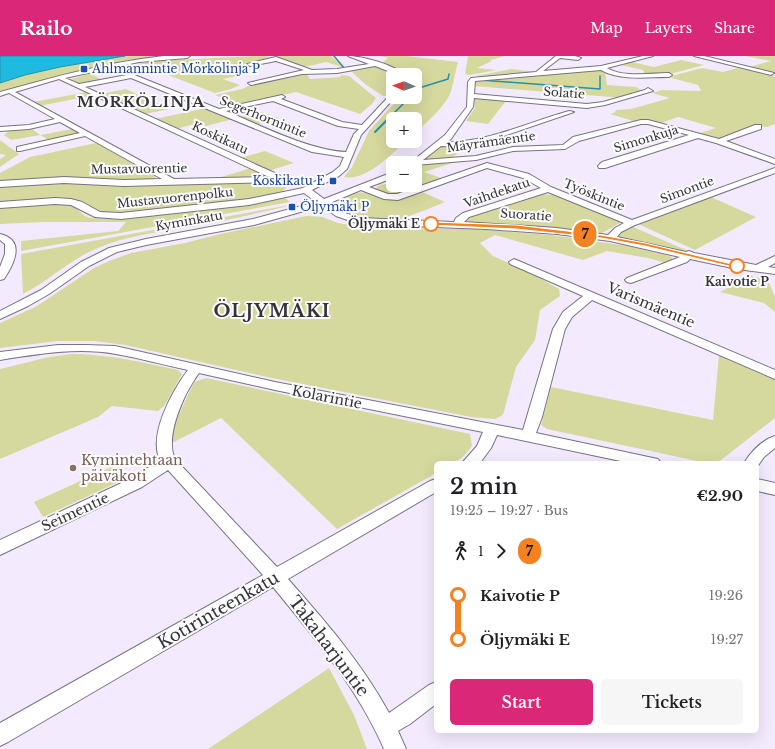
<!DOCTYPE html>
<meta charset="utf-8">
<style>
:root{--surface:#fff;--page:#f6f6f6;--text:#202124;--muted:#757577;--accent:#db2777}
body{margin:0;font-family:"Libre Baskerville",serif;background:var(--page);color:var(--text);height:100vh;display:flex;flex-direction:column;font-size:15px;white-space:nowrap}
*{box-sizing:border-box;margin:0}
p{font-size:13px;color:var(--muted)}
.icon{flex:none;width:22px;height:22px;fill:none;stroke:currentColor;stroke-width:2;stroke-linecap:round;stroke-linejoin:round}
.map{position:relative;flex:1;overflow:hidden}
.side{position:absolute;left:434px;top:405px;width:325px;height:272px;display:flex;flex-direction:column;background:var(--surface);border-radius:6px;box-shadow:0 4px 16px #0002}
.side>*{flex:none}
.badge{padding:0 8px;border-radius:13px;font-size:14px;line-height:26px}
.needle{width:26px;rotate:272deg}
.buttons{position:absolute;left:386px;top:12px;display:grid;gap:8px}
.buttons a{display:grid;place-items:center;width:36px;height:36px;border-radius:6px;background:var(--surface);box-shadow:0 4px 16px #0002;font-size:20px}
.map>.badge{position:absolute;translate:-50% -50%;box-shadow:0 0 0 2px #fff}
.legs{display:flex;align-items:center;gap:6px;height:44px;padding:0 16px;font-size:13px}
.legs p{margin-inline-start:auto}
.summary{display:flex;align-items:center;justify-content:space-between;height:68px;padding:0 16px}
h1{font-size:22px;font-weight:600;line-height:30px}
.primary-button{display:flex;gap:8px;margin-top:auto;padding:8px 16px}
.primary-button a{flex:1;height:46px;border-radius:6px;background:var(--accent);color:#fff;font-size:16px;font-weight:600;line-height:46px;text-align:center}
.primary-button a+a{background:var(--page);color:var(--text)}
ul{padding:0 16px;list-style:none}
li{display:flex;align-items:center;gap:14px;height:44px;font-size:15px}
li i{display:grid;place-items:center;width:6px;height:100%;margin:0 5px;background:currentColor}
li i::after{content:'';width:10px;height:10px;margin:-5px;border:3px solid;border-radius:50%;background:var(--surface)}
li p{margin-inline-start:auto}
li:first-child i{background:linear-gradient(#0000 50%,currentColor 0)}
li:last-child i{background:linear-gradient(currentColor 50%,#0000 0)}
header{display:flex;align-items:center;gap:24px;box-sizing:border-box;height:56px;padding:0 20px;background:var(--accent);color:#fff}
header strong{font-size:19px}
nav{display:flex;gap:22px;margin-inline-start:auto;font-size:14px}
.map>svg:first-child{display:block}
</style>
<header>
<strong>Railo</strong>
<nav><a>Map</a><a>Layers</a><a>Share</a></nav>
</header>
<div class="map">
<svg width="775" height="693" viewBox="0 0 775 693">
<rect width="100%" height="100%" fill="#f3eafd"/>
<path fill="#d6d99e" d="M125,0H155L84,13L0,36V27L25,19L60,11Z
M253,0H267L272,3L245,7L248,9L237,12L251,17L223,23L240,29L231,33L215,37L142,9L93,19L104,25L80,28L71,23L110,12L155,5Z
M273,0H331L345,12L326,6L305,11Z
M380,0H407L458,6C455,16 453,32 449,40C441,54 427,66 415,77V63H393V85H406C392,98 365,126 344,121L352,111L369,75L400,41H415V19C406,19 391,10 382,7L388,2Z
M468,0H505L490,4L492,5L477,12L497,14L469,19L465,18Z
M745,0H775V17L749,11L771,5Z
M681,4L704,9L670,18L645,19L643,14L621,9L632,6L654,11Z
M371,11H379L398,19H393V35L387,40H383L365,28L351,15Z
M741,11L775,20V68L767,71L758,70L721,82L716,83L700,77L716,72L678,61L661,67L637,66L610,58L614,57L616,54L631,53L670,42L652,37L662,34L701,35L698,29L668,21L702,12L723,16Z
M511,13L537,16L480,21L476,20Z
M598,14L605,16L607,29L636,31L644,36L623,42L474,30L475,25Z
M306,17L310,23L341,21L340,19L349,20L376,42L372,48L360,58L296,36L239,49L215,39L242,33L252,28Z
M126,33L169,53L145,58L101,38Z
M87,36L94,39L40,50L33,46Z
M474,42H476L506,45L488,68L466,65L475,52Z
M206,52L233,63L206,70L198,67L176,73L155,63Z
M262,56L281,63L259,68L240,61Z
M31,72L40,79L72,73L79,77L51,85L40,79L11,84L4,79L10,74Z
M0,84L19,98L0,111V103L6,99L0,98Z
M96,87L156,121L153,123L0,126V117L30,101Z
M469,87L453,101L456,102L423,104L439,91Z
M265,95L294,107L268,115L240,102Z
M465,103L424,116L444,123C425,129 391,146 375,133L379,129L393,127V129H415V112L424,109Z
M251,112L267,119L264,121L218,122Z
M65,125H272L282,127L286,132L281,137L264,141L128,157L114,158L97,156L87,148L76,145L0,146V130Z
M420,135L445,146C433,151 404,163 393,164C381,165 346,162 343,148C345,142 349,140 354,138C371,133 376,142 390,144C400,145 411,138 420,135Z
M538,138L557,139L622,166L602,177L597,178L532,170L472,167L466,164V163L472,159Z
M711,141L756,161L695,194L636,167Z
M285,142L290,146L21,195V185L118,175L126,166H43L0,168V151C22,149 48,143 70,149C79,151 82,162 92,162C124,164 155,159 186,155C219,151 252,148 285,142Z
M290,149L288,150C254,158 219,166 184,172C155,177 125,180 98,192C70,203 49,225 23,238L21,198Z
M306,160L322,161L338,167L358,170L396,172L473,173L551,179L628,190L670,200L673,203L665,207L648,202L607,195L583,204L495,179L480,187L493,200L527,215L559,233L560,240L540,254L535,284L516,311L503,359L495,363L471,361L267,321L125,289L94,285H58L0,292V267L37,250L94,212L109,205L131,197L185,187L220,178Z
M631,170L679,191L687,194L684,195L615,180L619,175Z
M751,220L768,224L775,241V256L764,247L720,236Z
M71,298C108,298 142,306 178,314L182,318L164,350L158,355L112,350L98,361L0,403V313L49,301Z
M719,299L775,324V362L721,404L713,407L702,406L547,373L541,369L551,331L713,364Z
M206,322L470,378L472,390C460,406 456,407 436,407V417L337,473L221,362L168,389L169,380L194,326Z
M118,408L129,421L43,461L34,446Z
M329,612L354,659L367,693H208Z"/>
<path fill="#1ebadf" stroke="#2591ae" d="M0,0H125L60,11L25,19L0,27Z"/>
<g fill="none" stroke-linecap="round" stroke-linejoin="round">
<path stroke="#2591ae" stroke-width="1.5" d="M334,0L345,13
M480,24L600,33V20
M415,35L419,32L448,23L449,18
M391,60L410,41"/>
<path stroke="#2591ae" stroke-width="2" d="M375,76L392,59"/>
<g stroke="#7a7185" stroke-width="2">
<path id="minor" d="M164,0H190L187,2L139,6L65,22L79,28L132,18L219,53L282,39L285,41L281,43L342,66L362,69L391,38L393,37V41H395L361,79L347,113L339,120L312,134L324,143L393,116V122L369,131L388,138H397L487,107L529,118L551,131L632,164L775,112V117L635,169L621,176L617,181L686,196L689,195L694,197L756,209L775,200V207L768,211L775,212V218L737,213L690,203L687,206L631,227L627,226L625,224L627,222L680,201L610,185L557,178L486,173L359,168L336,160L322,150L254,169L146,189L117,196L89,210L49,238L28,250L0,263V255L41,234L81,206L109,192L146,183L253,163L316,146L304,137L249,149L121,163L95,161L71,149L55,148L0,152V146L55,142L71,143L82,146L100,156L121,157L249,143L303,132L333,116L340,110L344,101L312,96L131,22L85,31L279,119L283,123L279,126L124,130L64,127L0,131V125L64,121L124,124L162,123L85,80L20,95H17V91L80,77L60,66L29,73L0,75V71L29,69L55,63L9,37L0,40V36C54,21 108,6 164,0ZM59,23L269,121L174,123L15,36ZM273,45L338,70L359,73L354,78L346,96C308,94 262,70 226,55ZM487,112L523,122L541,132L463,157L456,162L454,166L360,162L342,156L330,147L361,134L384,143L398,144ZM548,136L624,167L615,172L608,179L557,172L464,166L469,161Z
M348,0C363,0 394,9 405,19H398L375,10L337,17L302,18L251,29L248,27L304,14L276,5L250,10L247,8L276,1L312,14L337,13L369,8Z
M556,0H575L581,2L578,4L560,2L543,15L601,10L643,0H653L607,12C624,22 650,17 669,17L672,19L669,21C647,21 621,25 601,14L475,25L474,38L587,48L603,46L645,34L648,32L653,35L605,49L587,52L474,42L473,51L451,83L447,86C489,86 529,66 569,55L574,56L492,84L456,91L441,90L423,104L476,100L513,91L563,89L573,81L641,64H648L719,83L755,69H761V73L726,85L775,103V108L716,87L698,82L605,112H599L598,110L602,106L689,79L648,68H641L579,85L565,93L513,95L476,104L415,109V107H410L445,79L463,56L467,51L468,26L471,22L536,16Z
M694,0H704L774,17L771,19Z
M0,178C26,184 14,208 4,223L0,224V211L5,198V188L0,184Z
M514,203L775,314V323L592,244L572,261L565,273L542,361L536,377L653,402L658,403L661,407H630L497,379L491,392L480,407H462L477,390L483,376L275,334L199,317C185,336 164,380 175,403L277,511L430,425L436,423V436L288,523C325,565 362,607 389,657L429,629L436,626V648L410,668L398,675L406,693H384C358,633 315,582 273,531L8,686L0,690V667L263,519L168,414L142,431L0,499V484L130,423L160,404C148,379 172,335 188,314C164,309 140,302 116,298C78,291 37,298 0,304V296L58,289H86L115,290L275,326L523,374L553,273L563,256L583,240L510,208L509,206Z
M775,380V392L764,401L757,411V407H744C751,396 762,384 775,380Z
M757,423L775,427V439L757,435Z"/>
</g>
<use href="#minor" fill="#fff" fill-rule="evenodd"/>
</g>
<path fill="#f58220" stroke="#fff" d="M431,166L516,169L601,179L645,187L740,210L737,212L645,190L601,182L516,173L429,169L428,168Z"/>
<g fill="#1a4fb4" stroke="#fbfbfb" stroke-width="1.5">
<rect x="80" y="9" width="8" height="8" rx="2"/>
<rect x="329" y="121" width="8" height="8" rx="2"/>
<rect x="288" y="147" width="8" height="8" rx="2"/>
</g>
<g fill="#fff" stroke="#f58220" stroke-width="2">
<circle cx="431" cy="168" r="7"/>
<circle cx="737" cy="210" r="7"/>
</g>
<circle fill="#8d6e63" stroke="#fbfbfb" stroke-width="1.5" cx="73" cy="412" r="4"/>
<g text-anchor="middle" stroke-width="4" stroke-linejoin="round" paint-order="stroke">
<g font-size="12" fill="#164399" stroke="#fbfbfb" text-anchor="start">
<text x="92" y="17">Ahlmannintie Mörkölinja P</text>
<text x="325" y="129" text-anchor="end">Koskikatu E</text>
<text x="300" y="155">Öljymäki P</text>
</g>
<g font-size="12" fill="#36323b" stroke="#fbfbfb">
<text transform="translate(564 37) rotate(4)" y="4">Solatie</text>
<text transform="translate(263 61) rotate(22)" y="4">Segerhornintie</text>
<text transform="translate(220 82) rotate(25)" y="4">Koskikatu</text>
<text transform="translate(646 83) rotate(-17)" y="4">Simonkuja</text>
<text transform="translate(491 86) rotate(-8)" y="4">Mäyrämäentie</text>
<text transform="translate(139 113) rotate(-1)" y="4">Mustavuorentie</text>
<text transform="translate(687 134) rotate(-20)" y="4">Simontie</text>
<text transform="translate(497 137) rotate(-19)" y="4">Vaihdekatu</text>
<text transform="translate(594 139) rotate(22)" y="4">Työskintie</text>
<text transform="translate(175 142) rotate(-6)" y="4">Mustavuorenpolku</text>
<text transform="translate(526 159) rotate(4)" y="4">Suoratie</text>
<text transform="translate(189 165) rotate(-10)" y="4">Kyminkatu</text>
</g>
<g font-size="12" font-weight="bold" fill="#36323b" stroke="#fbfbfb" text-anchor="end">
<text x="420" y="172">Öljymäki E</text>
<text x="737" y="230" text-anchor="middle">Kaivotie P</text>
</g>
<g font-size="14" fill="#36323b" stroke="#fbfbfb">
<text transform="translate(651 249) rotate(23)" y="5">Varismäentie</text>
<text transform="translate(327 341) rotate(11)" y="5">Kolarintie</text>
<text transform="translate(75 456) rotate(-25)" y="5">Seimentie</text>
</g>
<g font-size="14" fill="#785e54" stroke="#fbfbfb" text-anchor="start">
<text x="81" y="409">Kymintehtaan<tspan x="81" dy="16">päiväkoti</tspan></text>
</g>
<g font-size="15" font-weight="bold" letter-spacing="1" fill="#36323b" stroke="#fbfbfb">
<text x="141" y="51">MÖRKÖLINJA</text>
</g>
<g font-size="17" fill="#36323b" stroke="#fbfbfb">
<text transform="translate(218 554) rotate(-30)" y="6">Kotirinteenkatu</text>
<text transform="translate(329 590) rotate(53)" y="6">Takaharjuntie</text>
</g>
<g font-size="18" font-weight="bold" letter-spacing="1" fill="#36323b" stroke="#fbfbfb">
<text x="272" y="261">ÖLJYMÄKI</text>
</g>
</g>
</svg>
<div class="buttons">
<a><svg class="needle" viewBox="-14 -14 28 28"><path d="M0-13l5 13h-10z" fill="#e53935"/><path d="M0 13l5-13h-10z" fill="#757577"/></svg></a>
<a>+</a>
<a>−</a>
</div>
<b class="badge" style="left:585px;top:178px;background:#f58220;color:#111">7</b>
<section class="side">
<div class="summary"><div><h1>2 min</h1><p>19:25 – 19:27 · Bus</p></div><b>€2.90</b></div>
<div class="legs"><svg class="icon" aria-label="walk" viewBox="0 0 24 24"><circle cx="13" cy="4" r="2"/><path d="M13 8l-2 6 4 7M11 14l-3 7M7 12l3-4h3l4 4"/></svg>1<svg class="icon" aria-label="forward" viewBox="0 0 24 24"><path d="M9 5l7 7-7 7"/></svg><b class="badge" style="background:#f58220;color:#111">7</b></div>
<ul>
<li><i style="color:#f58220"></i><b>Kaivotie P</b><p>19:26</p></li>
<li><i style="color:#f58220"></i><b>Öljymäki E</b><p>19:27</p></li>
</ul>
<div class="primary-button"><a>Start</a><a>Tickets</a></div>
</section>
</div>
